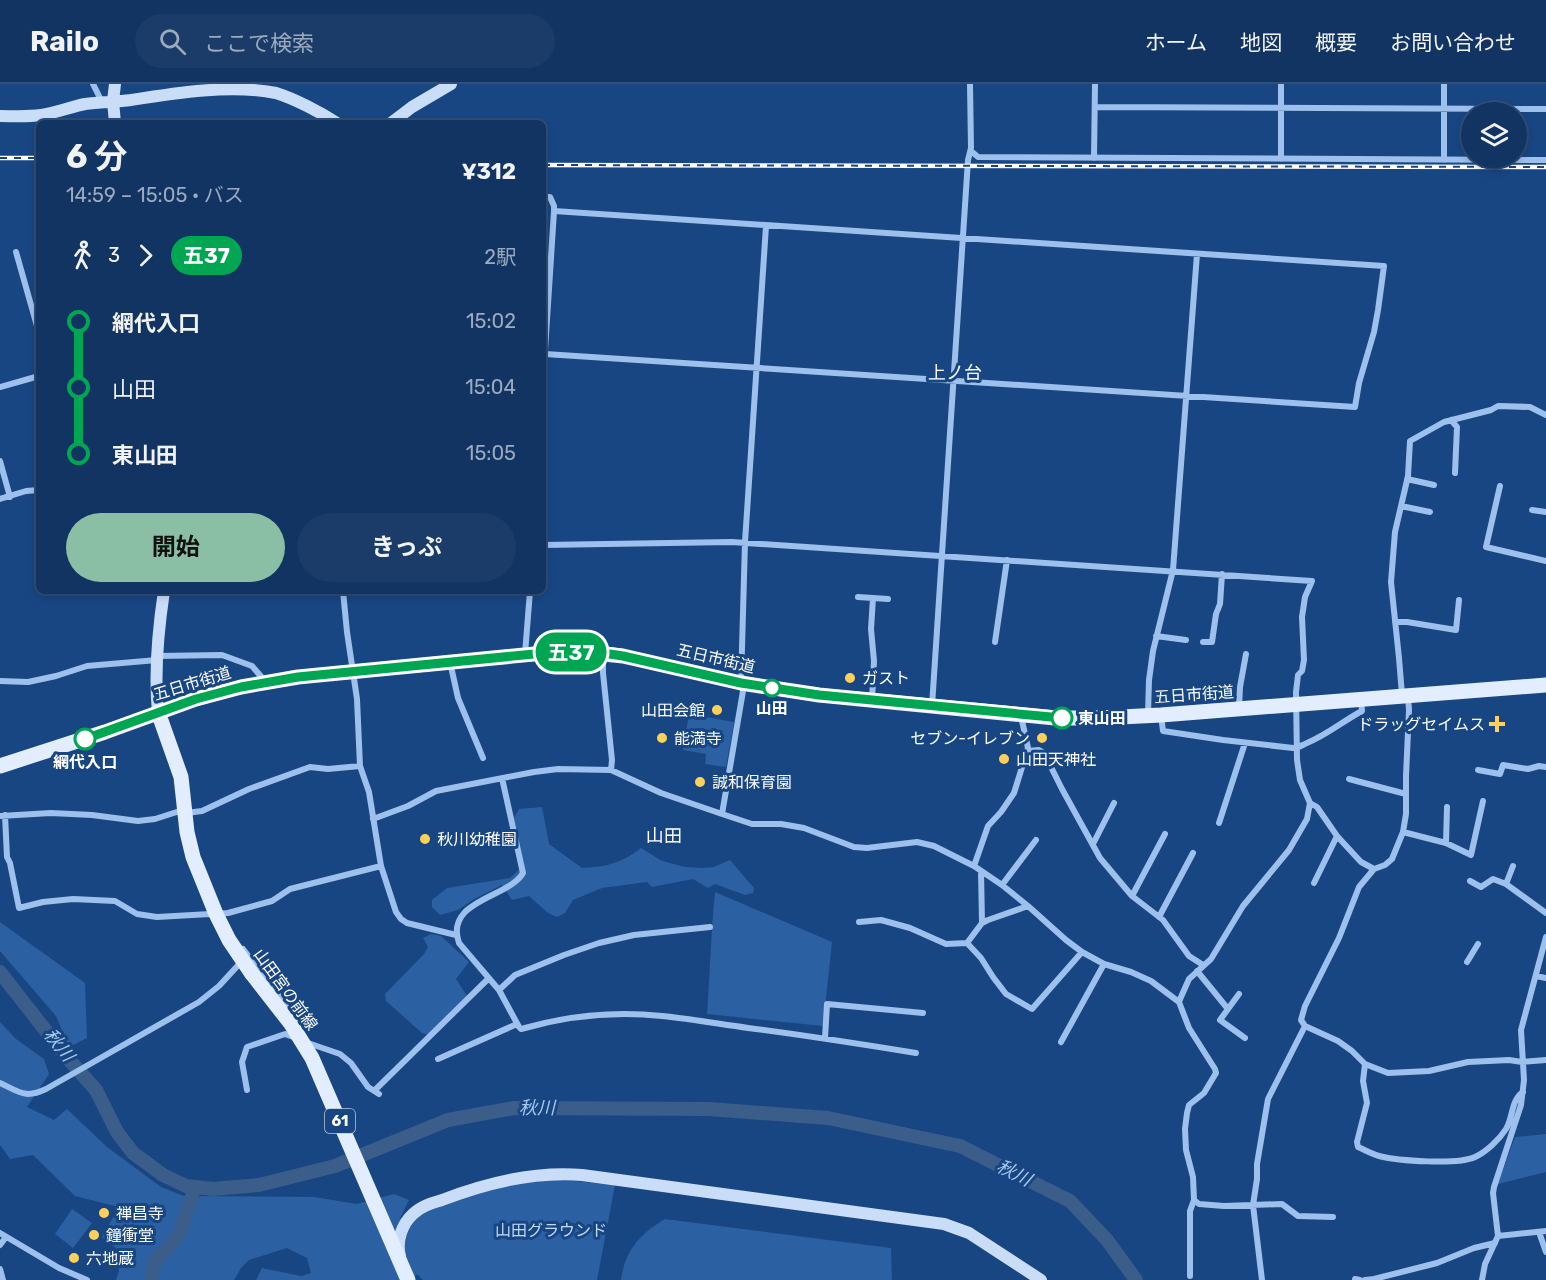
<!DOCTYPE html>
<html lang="ja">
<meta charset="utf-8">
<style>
:root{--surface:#123462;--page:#1b3c68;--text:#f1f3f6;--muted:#9caabe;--line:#314f77;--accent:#8abfa5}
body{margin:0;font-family:Rubik,"Noto Sans JP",sans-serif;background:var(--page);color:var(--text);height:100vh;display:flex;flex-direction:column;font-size:22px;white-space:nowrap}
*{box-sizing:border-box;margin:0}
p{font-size:20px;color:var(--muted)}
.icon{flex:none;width:33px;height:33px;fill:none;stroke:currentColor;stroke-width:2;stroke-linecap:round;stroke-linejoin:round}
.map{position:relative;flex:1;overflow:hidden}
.side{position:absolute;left:36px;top:36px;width:510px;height:474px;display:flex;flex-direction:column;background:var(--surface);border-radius:9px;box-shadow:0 3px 9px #0003,0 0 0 2px var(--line)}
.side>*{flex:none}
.badge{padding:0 12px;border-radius:20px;font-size:21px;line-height:39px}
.buttons{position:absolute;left:1461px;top:18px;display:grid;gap:12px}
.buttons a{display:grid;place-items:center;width:66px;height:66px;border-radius:50%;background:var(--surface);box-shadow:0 3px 9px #0003,0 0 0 2px var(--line);font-size:30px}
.map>.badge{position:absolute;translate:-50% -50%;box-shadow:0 0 0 3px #fff}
.legs{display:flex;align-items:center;gap:9px;height:66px;padding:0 30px;font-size:20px}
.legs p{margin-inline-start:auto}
.overview{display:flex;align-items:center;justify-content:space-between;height:102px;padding:0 30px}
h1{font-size:33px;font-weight:700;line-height:45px}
.button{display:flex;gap:12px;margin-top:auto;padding:12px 30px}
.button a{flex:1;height:69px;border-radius:36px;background:var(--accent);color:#111;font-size:24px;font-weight:700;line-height:69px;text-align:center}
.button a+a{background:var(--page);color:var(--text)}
ul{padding:0 30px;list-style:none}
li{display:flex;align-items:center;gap:21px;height:66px;font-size:22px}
li i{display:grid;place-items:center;width:9px;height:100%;margin:0 8px;background:currentColor}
li i::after{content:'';width:15px;height:15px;margin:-8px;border:4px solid;border-radius:50%;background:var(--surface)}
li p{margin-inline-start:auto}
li:first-child i{background:linear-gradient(#0000 50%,currentColor 0)}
li:last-child i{background:linear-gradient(currentColor 50%,#0000 0)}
header{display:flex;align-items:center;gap:36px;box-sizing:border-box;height:84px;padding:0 30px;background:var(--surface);border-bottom:2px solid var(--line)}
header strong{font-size:28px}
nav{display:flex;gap:33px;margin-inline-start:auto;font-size:21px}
.search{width:420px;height:54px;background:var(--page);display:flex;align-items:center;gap:15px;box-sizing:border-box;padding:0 21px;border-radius:33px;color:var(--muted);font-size:22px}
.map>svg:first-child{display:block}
</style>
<header>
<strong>Railo</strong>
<div class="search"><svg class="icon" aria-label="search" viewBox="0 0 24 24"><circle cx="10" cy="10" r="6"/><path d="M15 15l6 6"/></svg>ここで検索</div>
<nav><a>ホーム</a><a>地図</a><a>概要</a><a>お問い合わせ</a></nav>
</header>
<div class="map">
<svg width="1546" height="1196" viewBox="0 0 1546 1196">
<rect width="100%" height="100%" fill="#184683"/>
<path fill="#2b60a2" d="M689,630L734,638L726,683L705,680L706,670L683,666Z
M542,723L549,760L582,784C606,783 622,779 641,764L662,777L685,783L702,784L714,783L730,776L754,804L753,809L745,811L715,800L708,804L693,795L652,803L647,798L602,804L573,816L565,829L557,833L548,829L529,812L512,816L502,801L474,815L458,826L440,831L432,823V816L447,804L510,794L524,781L514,734L519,725Z
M715,808L832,858L823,942L707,930C710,889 711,849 715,808Z
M0,838L85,899L87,954L69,963L56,932L0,867Z
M431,850L441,852L469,878L456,895L467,912L429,951L422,949L386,917L385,910L424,870L428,863L423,854Z
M0,938L16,955L44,975L49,990L27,1023L54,1036L67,1025L107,1063L161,1103L184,1112L314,1113L357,1120L394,1110L409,1116L400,1134L411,1142L415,1135L423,1129L463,1112L542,1094L615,1101L597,1196H423L417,1190L412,1196H256L262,1184L301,1192L311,1189L307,1174L287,1164L249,1176L241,1184L234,1196H116L119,1187L116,1164L102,1153L119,1123L75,1112L33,1071L10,1075L0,1061Z
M1546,1050V1088L1498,1100L1515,1053Z
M72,1125L92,1139L73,1164L55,1150Z
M665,1135L891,1164L892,1196H621C625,1166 640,1150 665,1135Z"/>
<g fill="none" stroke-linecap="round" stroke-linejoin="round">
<path stroke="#3b5d8a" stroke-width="14" d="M0,888L64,970L96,1006L117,1048L133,1069L163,1091L186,1102L213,1105L259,1101L335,1082L448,1036L514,1024L709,1025L828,1034L960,1062L1070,1117L1107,1156L1136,1196
M151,1196L155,1176L171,1161L179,1150L191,1116L194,1103"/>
<path stroke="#9dc0ec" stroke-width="6" d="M93,0L102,18
M1281,0V75
M1444,0V76
M1095,23L1546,25
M971,67L978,73L1546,76
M1094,74L1095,0
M543,113H550L554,122V127L543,298
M766,142L745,458L741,599L743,607L722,730L752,740H781L804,744L854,763L867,764L917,758L934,762L974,782L1002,801L1028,822L1066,856L1082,868L1104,880L1131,888L1151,897L1179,918
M16,168L39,249
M545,270L1355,323L1359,299L1374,248L1378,226L1384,182L554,127
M0,303L39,292
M1451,336L1457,343L1455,389
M0,377L10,413
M1407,395L1434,401
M1500,402L1486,463L1546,477
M0,415L26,407L39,406
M1401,422L1430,428
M1532,426L1546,428
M543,461L732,458L1312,497L1305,513L1302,533L1304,576L1302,587L1298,591L1296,608L1297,676L1300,696L1310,719L1317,723L1337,752L1361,778L1374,785
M343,507L347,548L357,615L360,682L369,708L381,782L396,828L401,835L407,839L456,851
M858,513L888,515
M1395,538H1407L1456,546L1459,516
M1156,552L1186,556
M995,558L1007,476
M1203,558H1212L1216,530L1220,520L1222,490
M525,570L530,507
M603,570V589L612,676L611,686
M157,572L222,571L252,582L265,597
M450,578L458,614L483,674
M0,597L28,598L56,592L87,582L157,576
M1402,611L1399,574L1391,498L1395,448L1408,392L1410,357L1444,338L1491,326L1498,322L1530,323L1546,331
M872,616L874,577L871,545L873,514
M932,622L968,76L971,64L970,0
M1239,624L1240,603L1246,570
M1148,630L1149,596L1153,567L1173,486L1197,170
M1161,631L1163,647L1223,656L1293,664C1299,664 1302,661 1307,659C1327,651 1343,637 1362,627L1361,616
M1021,632L1028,664L1027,667L1039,666L1044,669L1062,705L1100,774L1132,812L1163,836L1189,872L1203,881
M1478,686L1500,690L1503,681L1528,685L1539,682L1546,683
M502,694L523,789C509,814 444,816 459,859L499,906L519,943L521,945C566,932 615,927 662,932C691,935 719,940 748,944C804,951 860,960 916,969
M1349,695L1406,710
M1310,719L1307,735L1289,766L1243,822L1211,875L1189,895L1181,913L1179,918L1189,944L1215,985L1216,989L1204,1009L1189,1021L1187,1029L1185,1045L1186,1066L1193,1093L1194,1116L1199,1120L1224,1122L1282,1120L1298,1132L1333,1133
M186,729L202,727L249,705L310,683L328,685L360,682
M5,731L7,773L10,779L19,824L43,818L73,815L115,817L137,830L157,833L228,829L272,817L290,805L381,782
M0,732L51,729L92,731L138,737L155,735L183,726
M373,735L408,722L436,707L534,688L558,685L611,686L661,709L722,730
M1219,739L1245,659
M1403,748L1446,759L1471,771L1483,717
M1446,759L1447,723
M1093,760L1114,719
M974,782L988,742L1001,728L1014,709L1027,667
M981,787L982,839L967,859L981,874L993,893L1006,910L1032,925L1082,868
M1470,797L1481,803L1493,795L1506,800L1546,829
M1314,799L1337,752
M1506,800L1513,782
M1002,801L1036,756
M1132,812L1165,750
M1159,833L1193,769
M859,838L881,836L910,844L946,860L967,859
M982,839L988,836L1028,822
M243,865L284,918L293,931
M1467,878L1478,860
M1197,887L1228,925L1239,910
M1536,892L1546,894
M499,906L515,891L564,871L599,859L634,851L710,843
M1228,925L1220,936L1245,954
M1305,942L1301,936L1305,922L1339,854L1359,803L1374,785L1385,781L1392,775L1403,748L1406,730V692L1409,626L1408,612
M1305,942L1338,957L1352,967L1365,980L1388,989L1429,987L1468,978L1509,976L1522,978L1546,976
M825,954L827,920L923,929
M305,958L340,970L351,979L368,1003L379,1010
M1061,958L1104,880
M438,975L517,940
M1365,980L1363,997L1367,1019L1357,1058L1358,1063C1365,1066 1372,1070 1379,1072C1398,1077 1458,1081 1475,1073C1486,1068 1499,1056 1506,1045C1513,1034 1511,1016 1523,1008
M0,999C20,1008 25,1015 46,1005L199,918L219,902L242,877
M247,1006L242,978L247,963L285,950L296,954
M374,1007L489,894
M1539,1148L1546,1168
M0,1149L59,1184L87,1196
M1498,1152L1546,1147
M0,1161L6,1153
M0,1185L3,1196
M1190,1192V1127L1194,1116
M1355,1195L1360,1196
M1262,1196L1253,1121L1257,1095V1080L1268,1015L1305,942
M1365,1196L1374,1195L1437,1179L1474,1164L1495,1159
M1482,1196L1485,1180L1498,1152L1493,1109L1494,1103L1521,1021L1524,996L1521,946L1546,853"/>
<path stroke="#c9ddf9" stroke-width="12" d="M115,0L113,17L115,39
M0,32C14,32 27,33 41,31C56,29 70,23 85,20C100,18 116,18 131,16C175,9 231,0 276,9C295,15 320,28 337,39
M391,39L412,23L451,0
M158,628C154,588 158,547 164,507
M400,1172C396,1157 402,1140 413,1130C421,1122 432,1119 442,1116C486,1099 534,1087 582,1091L944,1140L969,1149L1041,1196"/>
<path stroke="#e2edff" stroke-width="15" d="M158,628L181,693L187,748L193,773L216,830L229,856L252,890
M0,682L105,648L196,615L241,603L298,593L555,568H584L623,572L741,599L819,611L1055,634H1100L1161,631L1546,601"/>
<g stroke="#fff" stroke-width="4.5">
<path id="rail" d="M0,74H39
M543,81L1546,83"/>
</g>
<use href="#rail" stroke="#184683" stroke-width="2" stroke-dasharray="7" stroke-linecap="butt"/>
<path stroke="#e2edff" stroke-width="15" d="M252,890L291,940L312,974L408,1196"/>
</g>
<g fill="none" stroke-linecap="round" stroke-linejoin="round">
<g stroke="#fff" stroke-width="14">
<path id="line-1" d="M85,655L196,615L241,603L298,593L555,568L603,569L623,572L741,599L819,611L1062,634"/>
</g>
<use href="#line-1" stroke="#00a651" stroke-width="9"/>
</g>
<g fill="#ffd058" stroke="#184683" stroke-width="2">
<circle cx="850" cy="594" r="6"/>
<circle cx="717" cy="626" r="6"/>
<path d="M1494 631h6v6h6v6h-6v6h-6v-6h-6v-6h6z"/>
<circle cx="662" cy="654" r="6"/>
<circle cx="1042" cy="654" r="6"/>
<circle cx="1004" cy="675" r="6"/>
<circle cx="700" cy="698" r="6"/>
<circle cx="425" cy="755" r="6"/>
<circle cx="104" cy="1129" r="6"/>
<circle cx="94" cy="1151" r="6"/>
<circle cx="74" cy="1174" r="6"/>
</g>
<g fill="#fff" stroke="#00a651" stroke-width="3">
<circle cx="772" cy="604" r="8"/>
<circle cx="1062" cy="634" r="10"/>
<circle cx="85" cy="655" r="10"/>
</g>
<g text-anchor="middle" stroke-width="6" stroke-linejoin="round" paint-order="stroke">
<rect fill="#184683" stroke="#bac8da" stroke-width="1.5" x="325" y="1025" width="30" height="24" rx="4.5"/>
<g font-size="15" font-weight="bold" fill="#fff">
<text x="340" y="1042">61</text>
</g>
<g font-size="16" fill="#fff" stroke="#184683">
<text transform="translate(716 574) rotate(13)" y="6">五日市街道</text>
<text transform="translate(192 599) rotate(-17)" y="6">五日市街道</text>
<text transform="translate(1194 610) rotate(-4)" y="6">五日市街道</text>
<text transform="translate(286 905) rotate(54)" y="6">山田宮の前線</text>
</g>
<g font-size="16" fill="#fff" stroke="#184683" text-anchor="start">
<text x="862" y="600">ガスト</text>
<text x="705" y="632" text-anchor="end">山田会館</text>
<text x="1485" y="646" text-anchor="end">ドラッグセイムス</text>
<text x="674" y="660">能満寺</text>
<text x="1030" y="660" text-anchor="end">セブン-イレブン</text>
<text x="1016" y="681">山田天神社</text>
<text x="712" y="704">誠和保育園</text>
<text x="437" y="761">秋川幼稚園</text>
<text x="116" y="1135">禅昌寺</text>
<text x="106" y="1157">鐘衝堂</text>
<text x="86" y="1180">六地蔵</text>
</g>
<g font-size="16" font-weight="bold" fill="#fff" stroke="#184683">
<text x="772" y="630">山田</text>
<text x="1078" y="640" text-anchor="start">東山田</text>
<text x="85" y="684">網代入口</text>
</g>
<g font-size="16" fill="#c2daf9" stroke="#184683">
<text x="551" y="1152">山田グラウンド</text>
</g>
<g font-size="18" fill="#fff" stroke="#184683">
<text x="955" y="295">上ノ台</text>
<text x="664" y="758">山田</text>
</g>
<g font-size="18" font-style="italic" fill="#a8caf3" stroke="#184683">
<text transform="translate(59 961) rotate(51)" y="6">秋川</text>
<text x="537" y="1030">秋川</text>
<text transform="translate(1014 1089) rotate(27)" y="6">秋川</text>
</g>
</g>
</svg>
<div class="buttons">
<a><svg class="icon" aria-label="layers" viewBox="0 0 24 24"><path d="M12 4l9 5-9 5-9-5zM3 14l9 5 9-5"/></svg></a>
</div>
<b class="badge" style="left:571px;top:568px;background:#00a651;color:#fff">五37</b>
<section class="side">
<div class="overview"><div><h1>6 分</h1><p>14:59 – 15:05 · バス</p></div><b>¥312</b></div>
<div class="legs"><svg class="icon" aria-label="walk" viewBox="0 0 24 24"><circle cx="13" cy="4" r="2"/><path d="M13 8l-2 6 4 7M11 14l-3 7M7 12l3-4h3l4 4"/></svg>3<svg class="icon" aria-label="forward" viewBox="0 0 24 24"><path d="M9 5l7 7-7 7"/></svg><b class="badge" style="background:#00a651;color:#fff">五37</b><p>2駅</p></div>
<ul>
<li><i style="color:#00a651"></i><b>網代入口</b><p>15:02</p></li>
<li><i style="color:#00a651"></i><span>山田</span><p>15:04</p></li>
<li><i style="color:#00a651"></i><b>東山田</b><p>15:05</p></li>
</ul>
<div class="button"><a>開始</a><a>きっぷ</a></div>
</section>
</div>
